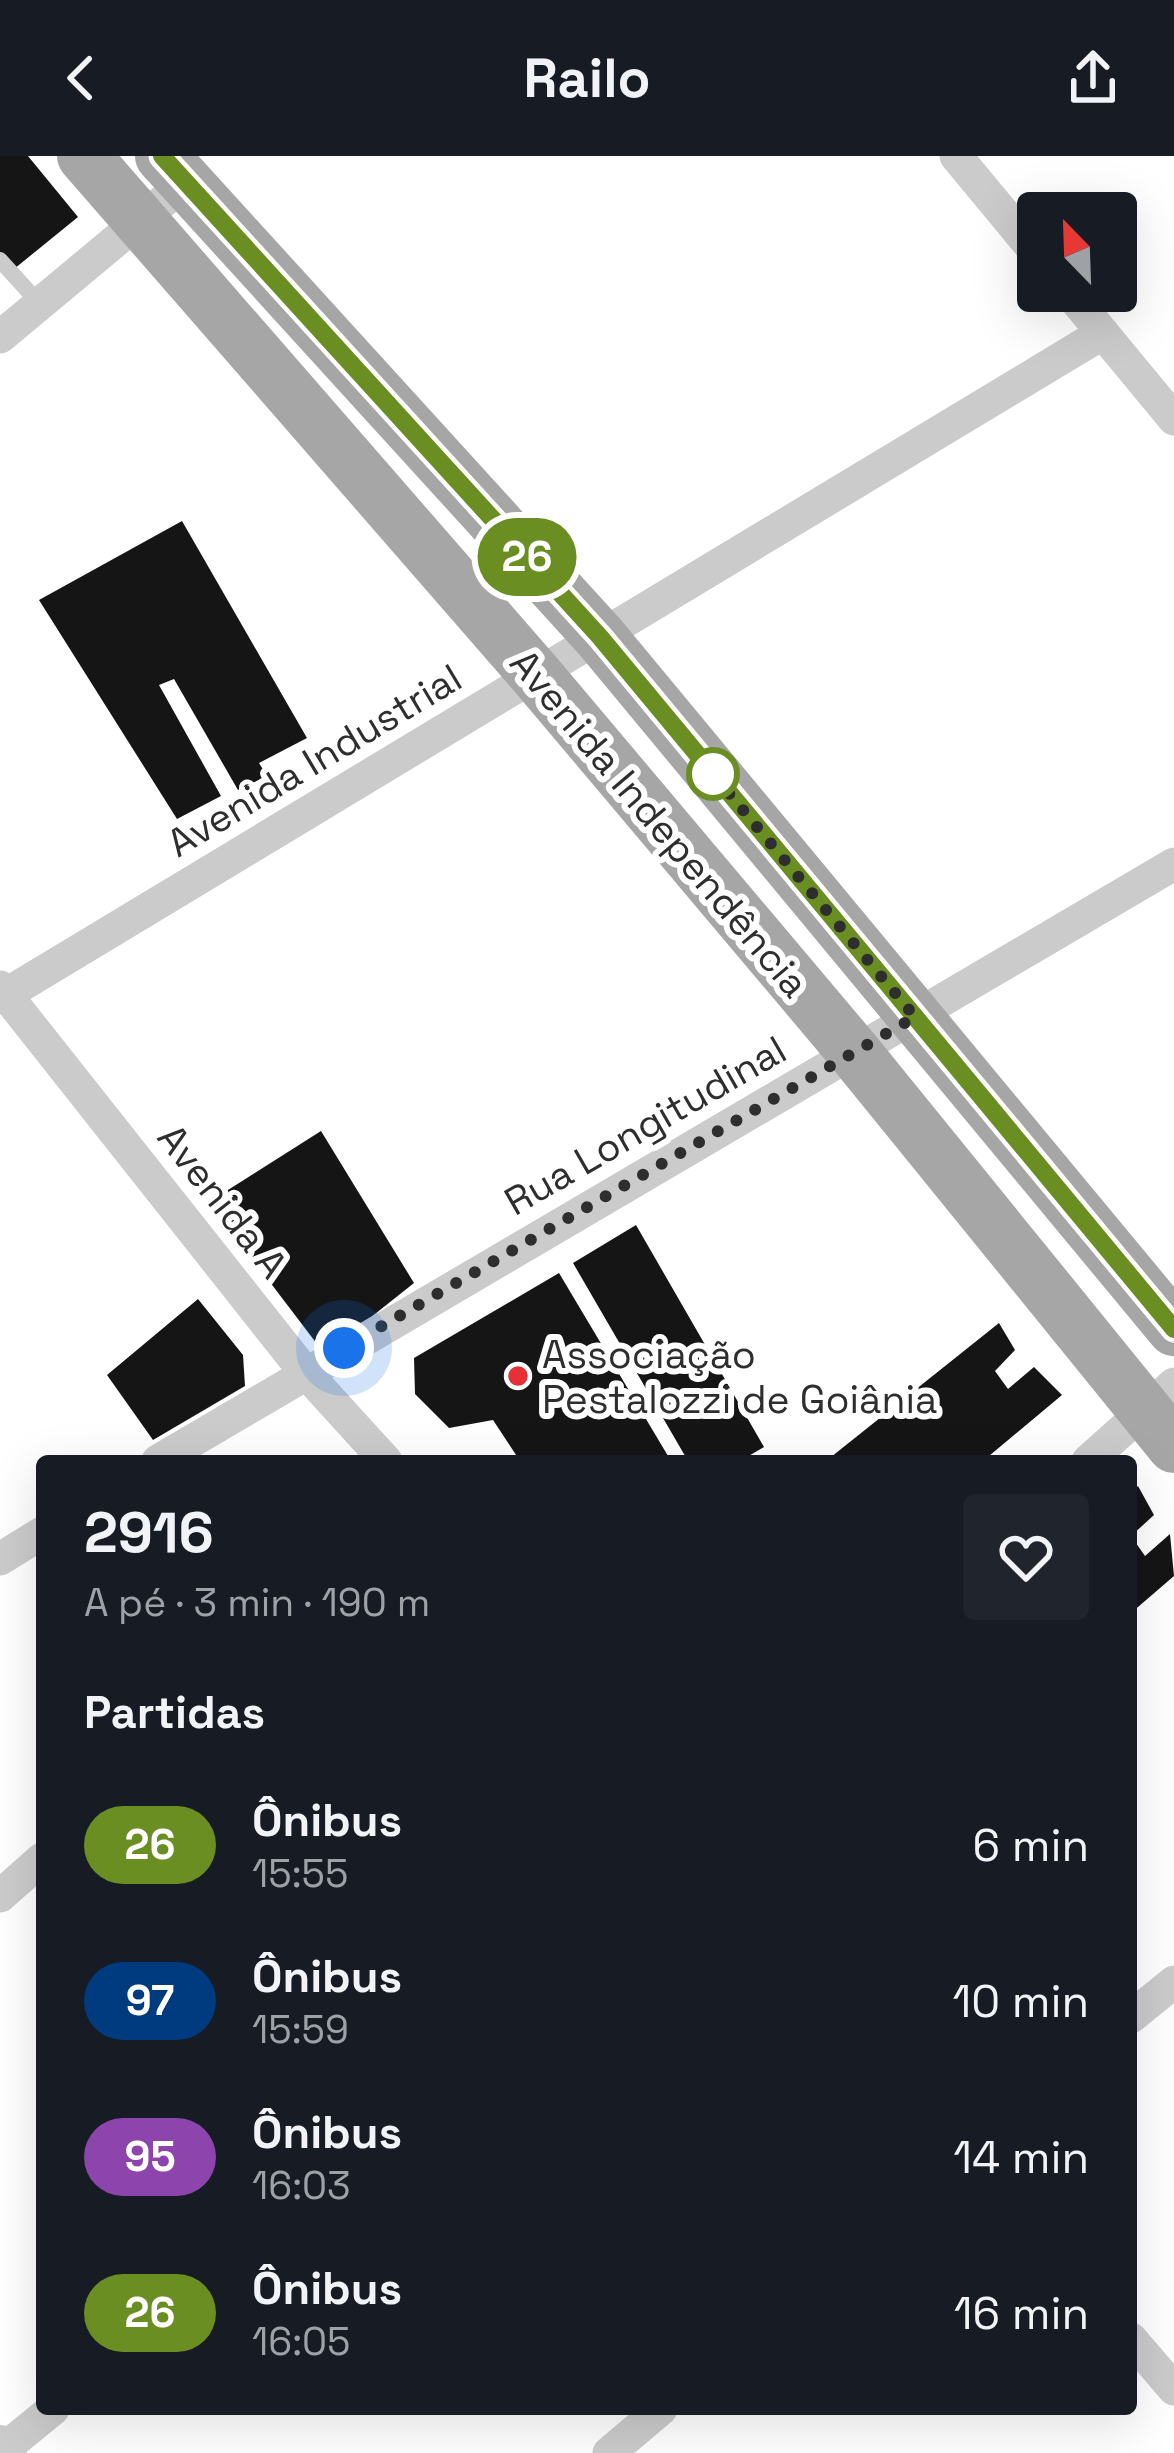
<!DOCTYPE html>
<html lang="pt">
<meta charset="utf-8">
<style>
:root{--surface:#171b24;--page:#20242c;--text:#f1f3f6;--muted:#9ea1a6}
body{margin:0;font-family:"Space Grotesk",sans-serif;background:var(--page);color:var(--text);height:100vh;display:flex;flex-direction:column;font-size:45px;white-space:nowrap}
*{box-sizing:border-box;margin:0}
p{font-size:39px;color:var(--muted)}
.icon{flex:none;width:66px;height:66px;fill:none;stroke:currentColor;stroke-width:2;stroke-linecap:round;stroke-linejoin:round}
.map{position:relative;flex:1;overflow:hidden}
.panel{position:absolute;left:36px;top:1299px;width:1101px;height:960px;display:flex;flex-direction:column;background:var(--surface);border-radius:12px;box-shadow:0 12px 48px #0002}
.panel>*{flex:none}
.badge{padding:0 24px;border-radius:39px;font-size:42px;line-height:78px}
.needle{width:78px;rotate:337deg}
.controls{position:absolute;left:1017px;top:36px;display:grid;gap:24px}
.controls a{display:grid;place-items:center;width:120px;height:120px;border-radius:12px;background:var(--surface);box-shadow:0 12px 48px #0002;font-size:60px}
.you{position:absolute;width:60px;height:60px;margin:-30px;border:9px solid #fff;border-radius:50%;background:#1a73e8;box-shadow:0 0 0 18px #1a73e833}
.map>.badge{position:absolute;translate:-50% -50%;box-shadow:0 0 0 6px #fff}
h2{padding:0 48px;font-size:45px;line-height:108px}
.round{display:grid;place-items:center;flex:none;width:126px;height:126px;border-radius:12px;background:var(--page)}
.headline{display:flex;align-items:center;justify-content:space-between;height:204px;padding:0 48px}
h1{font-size:57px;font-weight:700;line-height:90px}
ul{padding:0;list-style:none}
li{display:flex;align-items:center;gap:36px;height:156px;padding:0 48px}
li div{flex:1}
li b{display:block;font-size:45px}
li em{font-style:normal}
li .badge{min-width:132px;font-weight:700;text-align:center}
header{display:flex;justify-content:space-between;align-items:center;height:156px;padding:0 48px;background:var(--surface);font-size:54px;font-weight:700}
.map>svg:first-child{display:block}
</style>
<header><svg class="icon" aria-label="back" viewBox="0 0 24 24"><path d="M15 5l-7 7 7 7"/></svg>Railo<svg class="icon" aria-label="share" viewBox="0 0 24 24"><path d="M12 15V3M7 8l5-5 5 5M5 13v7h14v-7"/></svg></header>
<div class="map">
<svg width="1174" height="2297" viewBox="0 0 1174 2297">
<rect width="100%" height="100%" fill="#fff"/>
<path fill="#151515" d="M0,0H28L78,61L14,113L0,96Z
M182,365L307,582L259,607L267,620L238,634L174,523L159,529L221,640L177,663L39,444Z
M321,975L414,1127L346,1181L317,1188L209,1046Z
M636,1069L764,1291L740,1305H688L573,1107Z
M559,1117L671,1305H520L493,1264L449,1272L415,1238L414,1202Z
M198,1143L243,1199L245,1230L153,1284L107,1219Z
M999,1167L1015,1194L995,1215L1008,1233L1034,1211L1062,1239L983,1305H826Z
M1138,1330L1154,1359L1131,1380L1145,1400L1170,1378L1174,1420L1131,1457V1336Z"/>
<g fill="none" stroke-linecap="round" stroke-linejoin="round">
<path stroke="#cbcbcb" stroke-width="16" d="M0,104L39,147"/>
<path stroke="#cbcbcb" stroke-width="33" d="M956,0L1038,99
M1068,135L1174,263
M0,181L185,27
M0,831L304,1215L386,1305
M0,842L1103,177
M158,1305L1174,708
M1088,1305L1174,1228
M0,1403L42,1377
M0,1740L42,1703
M1131,1861L1174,1826
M1131,2183L1174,2233
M3,2294L53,2253
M609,2297L661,2253"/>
<path stroke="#cbcbcb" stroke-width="42" d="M0,2290L6,2297"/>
<path stroke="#a6a6a6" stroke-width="54" d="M84,0L536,519L854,896L1174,1290
M162,0L600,481L1174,1173"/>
</g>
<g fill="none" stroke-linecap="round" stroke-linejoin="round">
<g stroke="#fff" stroke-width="27">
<path id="line" d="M162,0L600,481L1174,1173"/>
</g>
<use href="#line" stroke="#6b8e23" stroke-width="18"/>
<path stroke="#2e2e2e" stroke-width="12" stroke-dasharray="0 21.6" d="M344,1192L915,861L713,618"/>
</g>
<circle fill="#fff" stroke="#6b8e23" stroke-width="6" cx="713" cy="618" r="24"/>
<circle fill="#e43036" stroke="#fff" stroke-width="4.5" cx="518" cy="1220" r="12"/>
<g text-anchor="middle" stroke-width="12" stroke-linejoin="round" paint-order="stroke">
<g font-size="39" fill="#2e2e2e" stroke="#fff">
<text transform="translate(314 604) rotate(-31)" y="14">Avenida Industrial</text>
<text transform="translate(660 667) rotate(50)" y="14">Avenida Independência</text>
<text transform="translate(645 969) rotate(-30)" y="14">Rua Longitudinal</text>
<text transform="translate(223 1045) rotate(52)" y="14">Avenida A</text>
</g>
<g font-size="39" fill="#2e2e2e" stroke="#fff" text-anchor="start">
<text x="542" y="1212">Associação<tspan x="542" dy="45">Pestalozzi de Goiânia</tspan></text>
</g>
</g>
</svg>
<div class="controls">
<a><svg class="needle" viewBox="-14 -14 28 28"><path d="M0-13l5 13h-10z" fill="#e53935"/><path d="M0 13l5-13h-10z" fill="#9ea1a6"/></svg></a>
</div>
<div class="you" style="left:344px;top:1192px"></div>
<b class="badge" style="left:527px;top:401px;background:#6b8e23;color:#fff">26</b>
<section class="panel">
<div class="headline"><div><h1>2916</h1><p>A pé · 3 min · 190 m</p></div><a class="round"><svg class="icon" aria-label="heart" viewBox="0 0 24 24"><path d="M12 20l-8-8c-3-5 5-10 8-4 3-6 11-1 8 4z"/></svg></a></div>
<h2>Partidas</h2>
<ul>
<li><span class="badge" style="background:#6b8e23;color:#fff">26</span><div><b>Ônibus</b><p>15:55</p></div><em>6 min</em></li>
<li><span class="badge" style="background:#003b80;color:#fff">97</span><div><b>Ônibus</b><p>15:59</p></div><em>10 min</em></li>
<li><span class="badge" style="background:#8e44ad;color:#fff">95</span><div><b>Ônibus</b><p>16:03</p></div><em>14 min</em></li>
<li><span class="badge" style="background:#6b8e23;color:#fff">26</span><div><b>Ônibus</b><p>16:05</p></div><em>16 min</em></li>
</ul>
</section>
</div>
